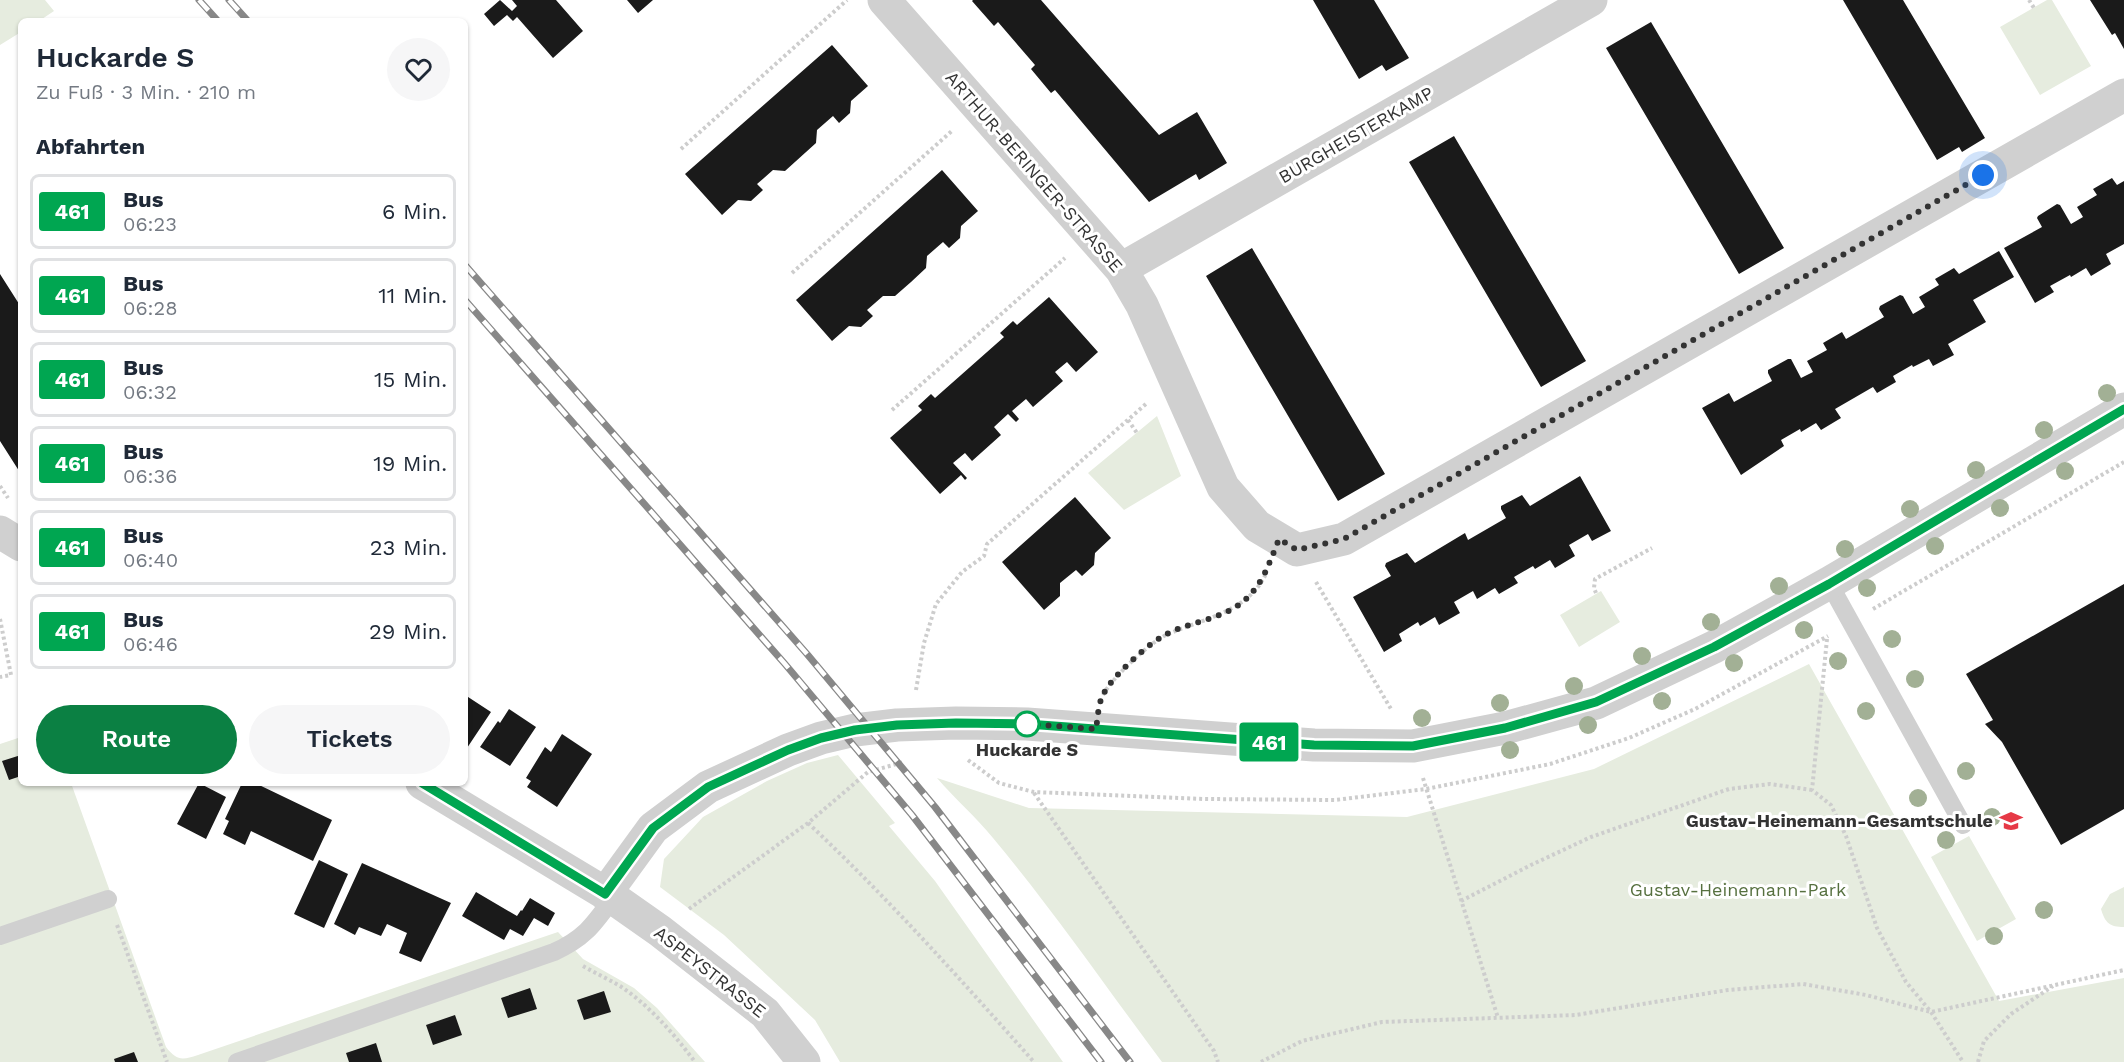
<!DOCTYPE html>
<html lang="de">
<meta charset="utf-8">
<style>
:root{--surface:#fff;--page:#f6f6f7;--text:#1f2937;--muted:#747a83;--line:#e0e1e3;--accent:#0b8043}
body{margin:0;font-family:"Work Sans",sans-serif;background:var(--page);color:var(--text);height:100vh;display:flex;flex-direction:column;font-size:22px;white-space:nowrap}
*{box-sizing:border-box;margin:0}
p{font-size:20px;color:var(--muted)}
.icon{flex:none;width:33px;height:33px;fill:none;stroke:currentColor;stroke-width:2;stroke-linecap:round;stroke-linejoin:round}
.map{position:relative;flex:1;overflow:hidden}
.panel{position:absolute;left:18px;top:18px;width:450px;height:768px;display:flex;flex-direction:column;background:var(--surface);border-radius:9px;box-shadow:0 2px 4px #0004}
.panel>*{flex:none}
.badge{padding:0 12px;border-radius:4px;font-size:21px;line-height:39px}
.you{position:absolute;width:30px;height:30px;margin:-15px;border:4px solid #fff;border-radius:50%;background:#1a73e8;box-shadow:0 0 0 9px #1a73e833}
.map>.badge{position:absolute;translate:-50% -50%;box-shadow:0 0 0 3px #fff}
h2{padding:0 18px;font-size:22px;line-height:54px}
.round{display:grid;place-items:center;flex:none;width:63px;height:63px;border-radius:32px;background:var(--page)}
.overview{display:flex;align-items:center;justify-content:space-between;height:102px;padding:0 18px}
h1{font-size:28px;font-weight:600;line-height:45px}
.primary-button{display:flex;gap:12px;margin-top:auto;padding:12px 18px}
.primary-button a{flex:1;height:69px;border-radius:36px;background:var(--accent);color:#fff;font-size:24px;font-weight:600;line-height:69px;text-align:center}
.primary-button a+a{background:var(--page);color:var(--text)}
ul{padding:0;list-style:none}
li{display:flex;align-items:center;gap:18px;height:75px;margin:0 12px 9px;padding:0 6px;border:3px solid var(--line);border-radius:9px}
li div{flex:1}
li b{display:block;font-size:22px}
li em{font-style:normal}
li .badge{min-width:66px;font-weight:700;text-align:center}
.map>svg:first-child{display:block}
</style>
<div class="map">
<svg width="2124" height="1062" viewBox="0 0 2124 1062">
<rect width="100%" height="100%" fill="#fff"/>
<path fill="#e6ecdf" d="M0,0H45L54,11L39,21H21V32L0,45Z
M2047,0H2052L2091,66L2040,95L2000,27Z
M1157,416L1181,476L1124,510L1088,473Z
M1601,591L1620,622L1579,647L1560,615Z
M1809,664L1999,1001L2124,978V1062H1162C1106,987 1053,910 993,838C976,817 955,799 937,778L1029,808L1407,817L1594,769Z
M21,737V783H71L166,1047C177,1061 182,1060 198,1055L558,932L583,959L634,988L657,1008L705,1062H0V744Z
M838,755L895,823L889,826L935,881L1063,1062H840L815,1020L724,935L660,887L664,859L703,817L767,781L807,763Z
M1969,836L2016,919L1977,941L1931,857Z
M2124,887V927C2110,927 2105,923 2101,909L2110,894Z"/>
<path fill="#1a1a1a" d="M500,0L512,11L517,6L512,0H556L583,31L553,58L517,17L513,21L507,15L494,26L484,14Z
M627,0H653L638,13Z
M973,0H1041L1159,135L1197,112L1227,163L1199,180L1196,174L1149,202L1055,90L1051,93L1031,69L1035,65L998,22L994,26L972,1Z
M1313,0H1374L1409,58L1386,71L1382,65L1359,79Z
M1843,0H1903L1985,138L1962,152L1959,147L1937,160Z
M2090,0H2124V49L2115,33L2112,35Z
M1651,22L1784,248L1739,274L1606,48Z
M832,45L868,86L851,101L850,113L839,123L833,116L817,130L816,143L785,171L773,170L757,184L763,190L751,201L738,200L722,215L685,174Z
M1454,136L1586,361L1541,387L1409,162Z
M942,170L978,211L961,226L960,238L949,248L943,242L927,256L926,268L911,282L895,296H883L867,310L873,316L861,327L849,326L832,341L796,300Z
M2112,178L2117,185L2124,181V244L2106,254L2111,264L2091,276L2086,268L2071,277L2070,275L2050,286L2054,292L2035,303L2004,248L2042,227L2037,218L2038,216L2057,204L2060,205L2071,224L2083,217L2077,207L2097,195L2093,189Z
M1252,248L1385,474L1338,501L1206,276Z
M1999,251L2014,277L1973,300L1986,322L1948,344L1954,355L1933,366L1929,359L1913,367L1912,365L1893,376L1896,382L1877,393L1873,387L1835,409L1841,418L1821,430L1816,423L1801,432L1800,429L1781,440L1784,446L1741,475L1702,408L1729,393L1734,402L1772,381L1768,373V370L1788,359H1791L1801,378L1813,372L1807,361L1827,350L1823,343L1842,332L1846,339L1884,317L1879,309L1880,306L1900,295L1903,296L1913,314L1925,307L1919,297L1939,285L1935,279L1954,268L1959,274Z
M0,274L21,307V474L0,441Z
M1049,297L1098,352L1076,372L1067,362L1055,372L1063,381L1033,407L1026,399L1012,411L1019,419L1016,422L1008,414L994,427L1001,435L972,461L965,453L953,463L967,478L965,480L961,475L940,494L890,438L922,410L918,406L931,394L935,398L1004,337L1000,333L1013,321L1017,325Z
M1580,476L1611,531L1592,541L1588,534L1569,545L1575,556L1555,568L1550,560L1535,569L1533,566L1514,577L1518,583L1499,594L1495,588L1477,599L1473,591L1454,602L1460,613L1439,625L1435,617L1420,626L1418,622L1399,634L1402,641L1384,652L1353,597L1391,576L1385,566L1386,563L1407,553L1415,563L1465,533L1468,540L1506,518L1501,509V506L1522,495L1530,506Z
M1075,497L1111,538L1095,553L1094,565L1082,576L1076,570L1060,583V596L1044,610L1002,562Z
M2124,584V809L2061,845L2002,742L1985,724L1993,720L1966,674Z
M465,695L491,712L465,751Z
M509,709L536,727L510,766L480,747L498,721L500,723Z
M562,734L592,754L557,807L527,787L531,781L526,778L545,747L551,752Z
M21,755V776L9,780L2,761Z
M199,783L226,797L206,839L177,824Z
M242,783H255L332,820L313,861L251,831L245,845L223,834L229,821L225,819Z
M319,860L348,874L324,928L294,914Z
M362,863L451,903L421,962L399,953L407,933L387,924L381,936L359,927L355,935L334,924Z
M476,892L517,916L521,910L522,911L530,898L555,913L548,926L534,918L523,936L510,929L504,940L462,916Z
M530,988L537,1009L508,1018L501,998Z
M604,991L611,1012L584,1020L577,1000Z
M455,1015L462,1035L433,1045L426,1025Z
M376,1043L382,1062H349L346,1053Z
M134,1052L138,1062H115L114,1059Z"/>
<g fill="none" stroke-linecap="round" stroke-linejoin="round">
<path stroke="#cdcdcd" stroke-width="4" stroke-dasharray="3 3" stroke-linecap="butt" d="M2029,0L2034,8
M681,149L847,0
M792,273L953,130
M892,410L1065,258
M1128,420L1137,433
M0,486L8,498
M1316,582L1391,709
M1596,593L1594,588L1595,579L1652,548
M1873,609L2124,462
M0,619L11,675L0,677
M1827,639L1812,790L1831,805L1846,836L1877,928L1906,982L1931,1012L1963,1062
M916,690L924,643L936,604L962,572L984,556L987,544L1147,403
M1103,695C1112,678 1148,644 1166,635C1201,619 1251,612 1267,571
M968,760L999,783L1034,792L1205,799L1335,800L1426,789L1550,764L1629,738L1695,709L1828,636
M1423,778L1498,1018
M1034,793L1214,1051L1218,1062
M808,823C888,898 961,980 1034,1062
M1461,901L1531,865L1591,837L1729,789L1770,784L1812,790
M689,909L808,823L868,772L904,762
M117,925L167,1062
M583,966C595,973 608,979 620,986C650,1006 674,1034 695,1062
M1261,1062L1302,1041L1382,1022L1576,1015L1728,990L1803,984L1866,995L1931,1012L2124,970
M1978,1062L1984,1041L2011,1014L2053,986"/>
<path stroke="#d0d0d0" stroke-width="18" d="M1829,583L1963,825
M0,936L108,899
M237,1062L554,952C585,938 594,924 613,898"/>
<path stroke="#d0d0d0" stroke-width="33" d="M884,0L1121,269L1142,305L1223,487L1257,526L1297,550L1344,539L2124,95
M1121,269L1591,0
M0,532L21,545
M422,783L613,898L660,931L765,1013L804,1062
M605,894L653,828L708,787L788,750L821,738L855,730L897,725L956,723L1027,724L1314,745L1413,746L1505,728L1596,703L1714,647L1829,583L2124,409"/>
<g stroke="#888" stroke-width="7">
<path id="rail" d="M199,0L218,21
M229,0L248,21
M465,265L807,654L935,807L1130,1062
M465,300L785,664L912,815L1101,1062"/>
</g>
<use href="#rail" stroke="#fff" stroke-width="4.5" stroke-dasharray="14" stroke-linecap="butt"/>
</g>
<g fill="#a2b095">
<circle cx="2107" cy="393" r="9"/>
<circle cx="2044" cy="430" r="9"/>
<circle cx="1976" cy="470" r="9"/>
<circle cx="2065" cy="471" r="9"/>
<circle cx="2000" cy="508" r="9"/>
<circle cx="1910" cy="509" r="9"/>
<circle cx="1935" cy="546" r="9"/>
<circle cx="1845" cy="549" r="9"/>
<circle cx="1779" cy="586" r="9"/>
<circle cx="1867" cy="588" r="9"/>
<circle cx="1711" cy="622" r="9"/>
<circle cx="1804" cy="630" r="9"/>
<circle cx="1892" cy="639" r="9"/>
<circle cx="1642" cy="656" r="9"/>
<circle cx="1838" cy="661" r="9"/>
<circle cx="1734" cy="663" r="9"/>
<circle cx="1915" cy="679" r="9"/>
<circle cx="1574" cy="686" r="9"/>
<circle cx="1662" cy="701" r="9"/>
<circle cx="1500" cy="703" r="9"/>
<circle cx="1866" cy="711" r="9"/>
<circle cx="1422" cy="718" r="9"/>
<circle cx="1588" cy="725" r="9"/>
<circle cx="1510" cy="750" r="9"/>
<circle cx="1966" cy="771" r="9"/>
<circle cx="1918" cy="798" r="9"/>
<circle cx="1992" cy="817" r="9"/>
<circle cx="1946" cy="840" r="9"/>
<circle cx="2044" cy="910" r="9"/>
<circle cx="1994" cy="936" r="9"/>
</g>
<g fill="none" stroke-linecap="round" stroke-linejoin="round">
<g stroke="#fff" stroke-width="14">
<path id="line" d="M422,783L605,894L653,828L708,787L788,750L821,738L855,730L897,725L956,723L1027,724L1314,745L1413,746L1505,728L1596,702L1714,647L1829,584L2124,409"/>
</g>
<use href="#line" stroke="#00a651" stroke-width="9"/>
<path stroke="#333" stroke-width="6" stroke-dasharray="0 10.8" d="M1027,724L1096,729C1098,717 1098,703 1104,693C1112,677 1147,645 1163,636C1189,621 1224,620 1246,599C1264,582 1270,561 1279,539L1297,550L1344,539L1983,175"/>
</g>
<defs>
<g id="school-bare" transform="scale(1.8)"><path d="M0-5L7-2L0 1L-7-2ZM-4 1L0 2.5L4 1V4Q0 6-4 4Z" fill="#e63946" stroke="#fff" stroke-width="2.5" paint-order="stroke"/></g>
</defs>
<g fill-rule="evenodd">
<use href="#school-bare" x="2011" y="821"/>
</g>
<circle fill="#fff" stroke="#00a651" stroke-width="3" cx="1027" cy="724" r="12"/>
<g text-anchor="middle" stroke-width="6" stroke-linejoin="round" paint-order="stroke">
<g font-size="18" fill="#333" stroke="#fff">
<text transform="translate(1356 135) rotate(-30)" y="6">BURGHEISTERKAMP</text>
<text transform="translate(1034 172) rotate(49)" y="6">ARTHUR-BERINGER-STRASSE</text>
<text transform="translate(710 972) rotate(38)" y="6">ASPEYSTRASSE</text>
</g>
<g font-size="18" font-weight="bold" fill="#333" stroke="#fff">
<text x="1027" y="756">Huckarde S</text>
</g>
<g font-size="18" font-weight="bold" fill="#333" stroke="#fff" text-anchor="end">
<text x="1993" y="827">Gustav-Heinemann-Gesamtschule</text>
</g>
<g font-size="18" fill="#56703f" stroke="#fff">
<text x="1738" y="896">Gustav-Heinemann-Park</text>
</g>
</g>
</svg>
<div class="you" style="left:1983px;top:175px"></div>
<b class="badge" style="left:1269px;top:742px;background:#00a651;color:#fff">461</b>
<section class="panel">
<div class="overview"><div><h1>Huckarde S</h1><p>Zu Fuß · 3 Min. · 210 m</p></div><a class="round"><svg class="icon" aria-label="heart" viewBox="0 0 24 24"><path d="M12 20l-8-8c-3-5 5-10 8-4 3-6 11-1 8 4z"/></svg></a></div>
<h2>Abfahrten</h2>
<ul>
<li><span class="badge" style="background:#00a651;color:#fff">461</span><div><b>Bus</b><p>06:23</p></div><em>6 Min.</em></li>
<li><span class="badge" style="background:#00a651;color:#fff">461</span><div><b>Bus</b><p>06:28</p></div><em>11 Min.</em></li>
<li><span class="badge" style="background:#00a651;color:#fff">461</span><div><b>Bus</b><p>06:32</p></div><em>15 Min.</em></li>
<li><span class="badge" style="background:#00a651;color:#fff">461</span><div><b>Bus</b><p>06:36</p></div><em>19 Min.</em></li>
<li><span class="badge" style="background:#00a651;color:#fff">461</span><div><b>Bus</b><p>06:40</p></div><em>23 Min.</em></li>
<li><span class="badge" style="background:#00a651;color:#fff">461</span><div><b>Bus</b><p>06:46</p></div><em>29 Min.</em></li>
</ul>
<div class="primary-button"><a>Route</a><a>Tickets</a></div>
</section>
</div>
